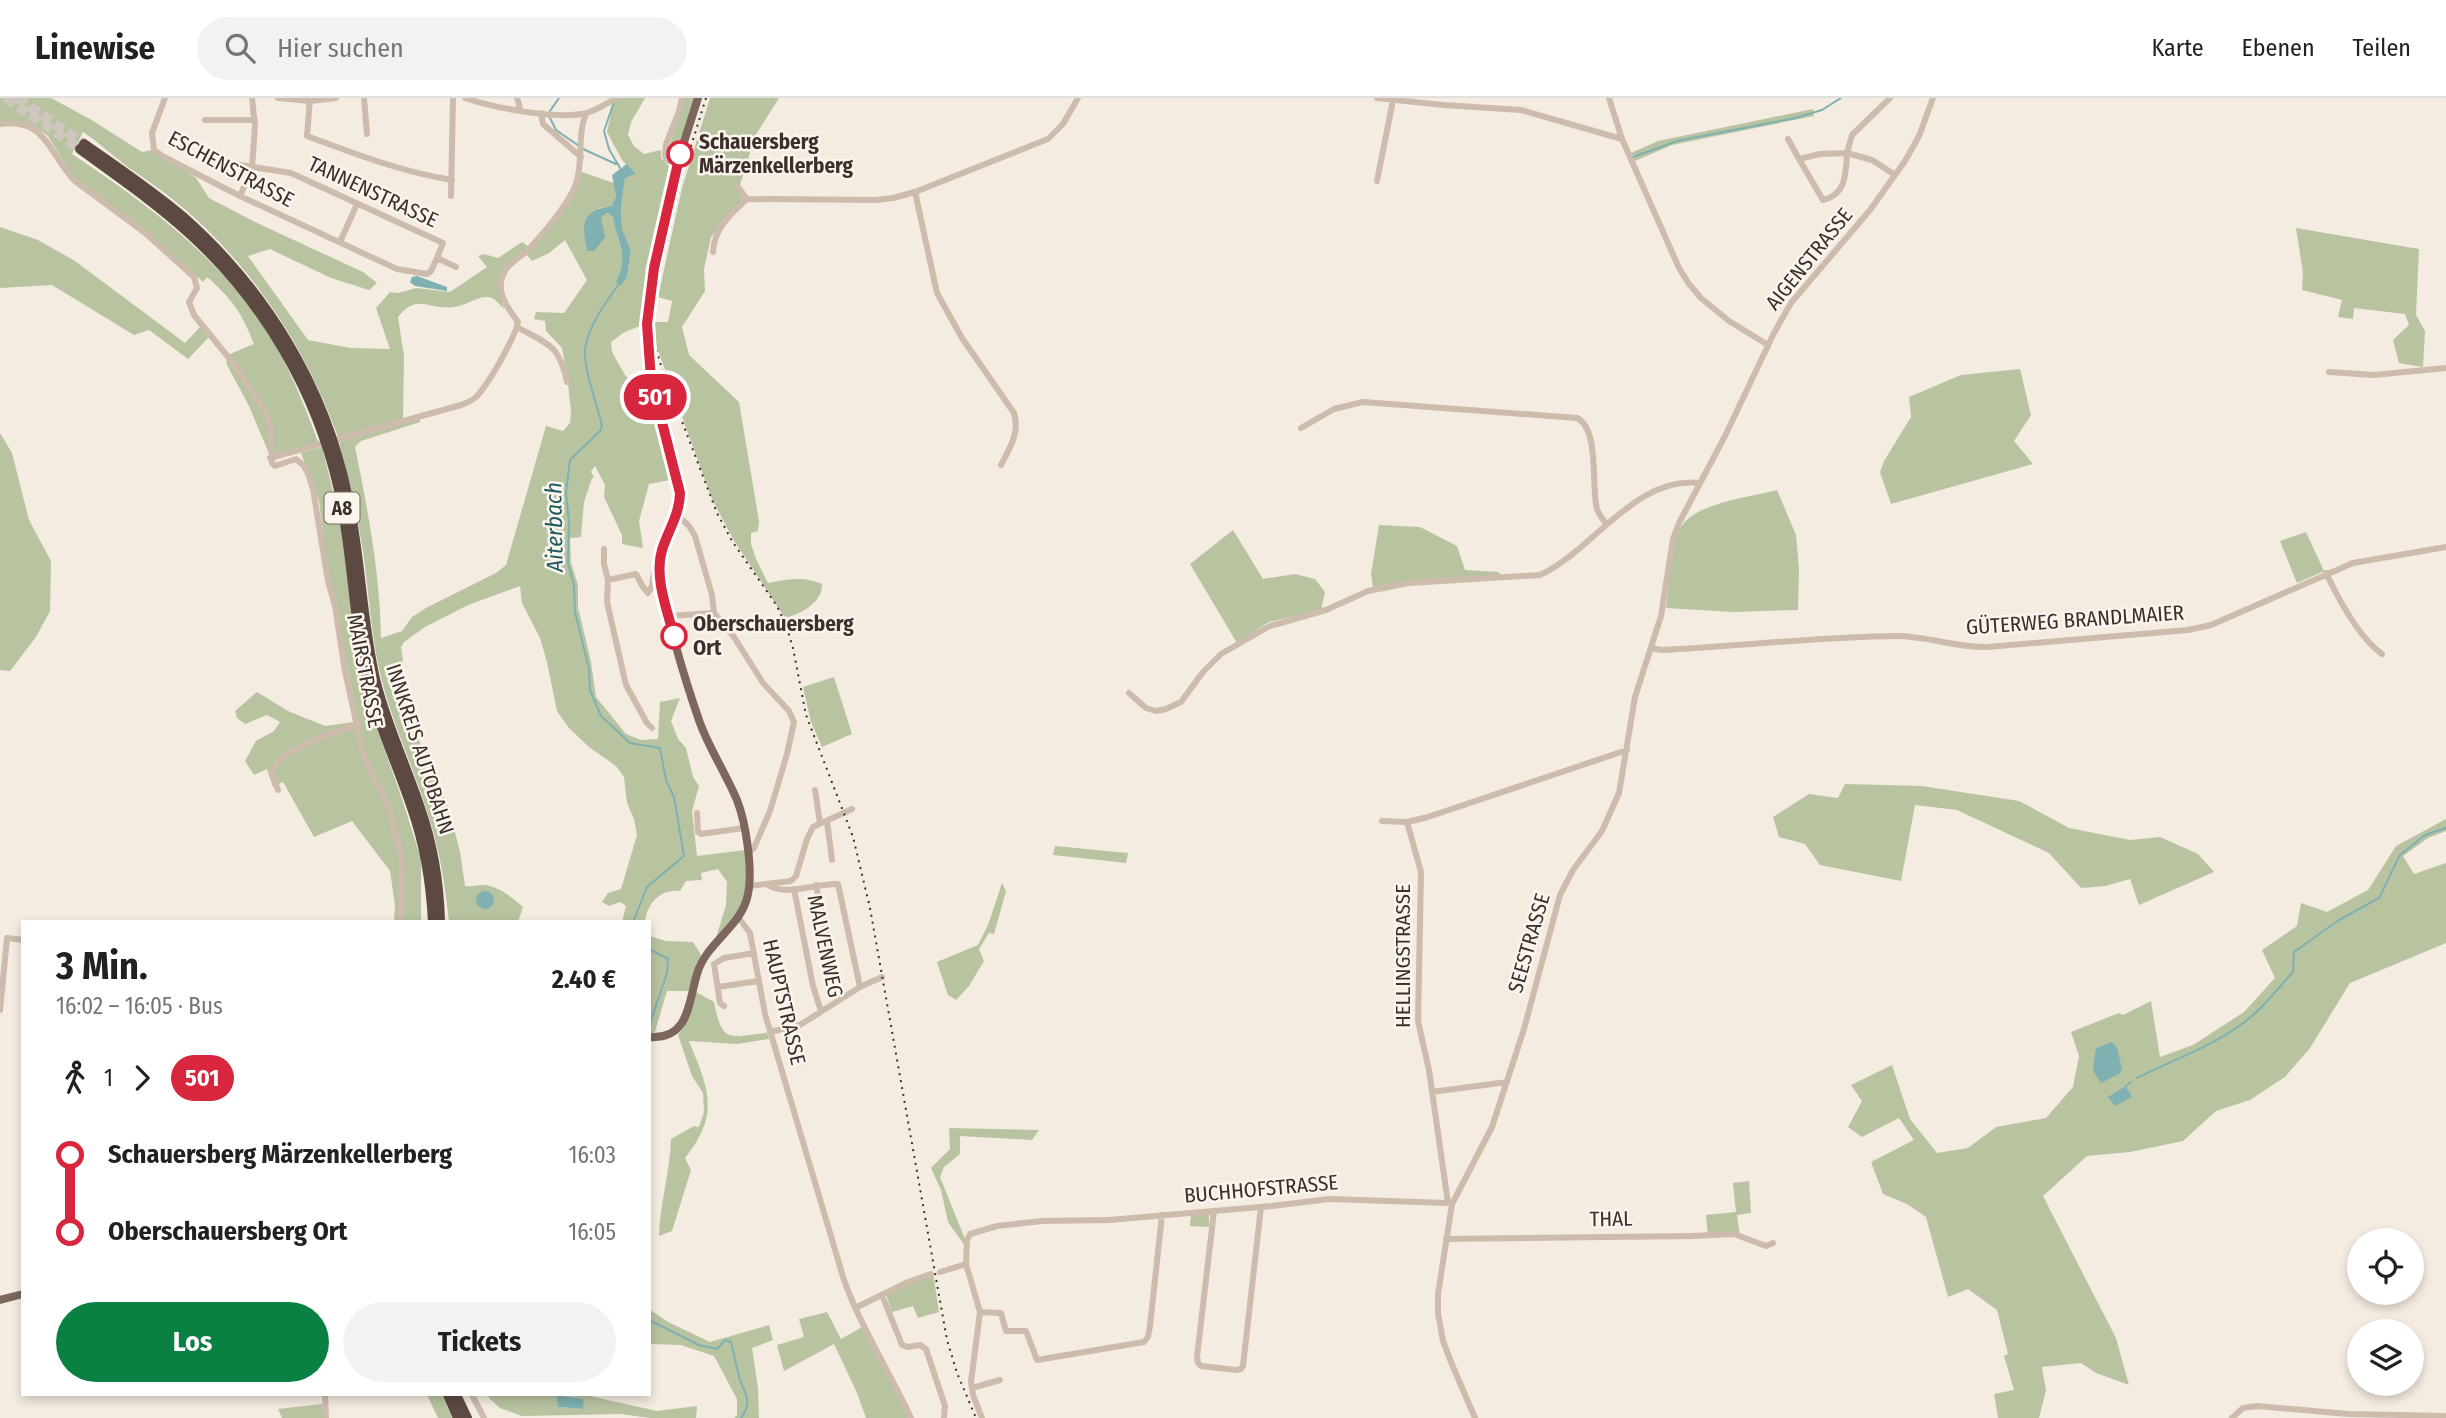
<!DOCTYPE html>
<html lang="de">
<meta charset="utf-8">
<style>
:root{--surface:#fff;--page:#f2f2f2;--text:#202124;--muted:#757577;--line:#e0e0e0;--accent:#0b8043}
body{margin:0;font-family:"Fira Sans Condensed",sans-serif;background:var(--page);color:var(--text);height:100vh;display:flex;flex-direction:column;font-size:26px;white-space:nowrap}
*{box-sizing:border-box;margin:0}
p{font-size:23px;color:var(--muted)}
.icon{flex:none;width:38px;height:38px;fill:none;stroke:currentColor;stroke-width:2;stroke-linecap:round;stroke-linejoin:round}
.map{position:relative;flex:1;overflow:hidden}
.sheet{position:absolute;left:21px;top:822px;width:630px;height:476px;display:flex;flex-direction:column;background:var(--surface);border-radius:0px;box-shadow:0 4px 10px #0003}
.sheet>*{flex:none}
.badge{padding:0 14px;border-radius:23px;font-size:24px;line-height:46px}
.controls{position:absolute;left:2347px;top:1130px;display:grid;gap:14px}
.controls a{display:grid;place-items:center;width:77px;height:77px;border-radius:50%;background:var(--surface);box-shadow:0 4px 10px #0003;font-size:35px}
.map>.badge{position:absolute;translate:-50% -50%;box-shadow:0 0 0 4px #fff}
.legs{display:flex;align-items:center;gap:10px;height:77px;padding:0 35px;font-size:23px}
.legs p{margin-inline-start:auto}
.headline{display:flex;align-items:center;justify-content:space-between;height:119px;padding:0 35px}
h1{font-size:38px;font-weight:700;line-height:52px}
.button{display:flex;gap:14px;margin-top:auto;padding:14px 35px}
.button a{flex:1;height:80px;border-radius:42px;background:var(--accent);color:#fff;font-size:28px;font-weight:700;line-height:80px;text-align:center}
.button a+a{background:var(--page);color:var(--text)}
ul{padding:0 35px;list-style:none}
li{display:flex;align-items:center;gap:24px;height:77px;font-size:26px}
li i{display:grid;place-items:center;width:10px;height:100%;margin:0 9px;background:currentColor}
li i::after{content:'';width:18px;height:18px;margin:-9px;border:5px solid;border-radius:50%;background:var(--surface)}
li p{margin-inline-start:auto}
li:first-child i{background:linear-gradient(#0000 50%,currentColor 0)}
li:last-child i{background:linear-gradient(currentColor 50%,#0000 0)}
header{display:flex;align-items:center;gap:42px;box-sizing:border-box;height:98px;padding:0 35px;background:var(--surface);border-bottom:2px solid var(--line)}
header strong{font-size:33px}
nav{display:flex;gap:38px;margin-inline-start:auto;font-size:24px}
.search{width:490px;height:63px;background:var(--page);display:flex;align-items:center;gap:18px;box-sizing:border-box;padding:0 24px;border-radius:38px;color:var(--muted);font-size:26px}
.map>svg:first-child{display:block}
</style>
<header>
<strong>Linewise</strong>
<div class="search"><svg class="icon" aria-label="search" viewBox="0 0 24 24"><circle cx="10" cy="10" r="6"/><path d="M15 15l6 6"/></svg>Hier suchen</div>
<nav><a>Karte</a><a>Ebenen</a><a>Teilen</a></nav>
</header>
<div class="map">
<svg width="2446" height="1320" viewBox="0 0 2446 1320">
<rect width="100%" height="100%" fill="#f4ebe1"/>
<path fill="#b8c4a0" d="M0,0H51L90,21L142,54L152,52L196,80L209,100L255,124L363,174L377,185L369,192L331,180L270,151L248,158L308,242L351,250L390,251L376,210L390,194L398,195L416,190L450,194L487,169L478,158L484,156L498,160L522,144L528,148C505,170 495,179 504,211C499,206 494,198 486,199C476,199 465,208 454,209C429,213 418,194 398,219L404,258L403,321L338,339C306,250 253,169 181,108C163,93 144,80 125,67C111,56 98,44 83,34L72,56C152,109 232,168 280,255C295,284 307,314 318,344L270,358L249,308L226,265L230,256L254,246C242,215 232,201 207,179L203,184L139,127L73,79L48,38L34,28L19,23L0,24Z
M611,0H645L631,24L628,37L634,48L644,56L661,52V60L673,73L644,226L623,235L611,244L612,254L625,277L640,293L641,311L655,310L675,381L649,386L639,423L643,450L622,446V437L604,399L605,387L595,368L591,373L594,380H592L584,404L581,439L570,440L571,465L578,487V509L591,564L596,599L626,636L641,642L658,641L660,604L680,600L671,623L678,641L686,650L693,679L699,688L692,713L697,758L745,752C750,797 747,807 716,840L726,807L727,784L718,771L701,775L702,782L686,783L680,793C660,790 647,806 645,824H622L626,808L620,804L609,808L602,804L608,795L621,791L637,737L634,721L627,705L624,679L616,668L589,649L569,630L557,613L547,564L540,540L522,505L520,488L468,507L425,529L404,544L401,549L403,562L398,581L404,607L450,715L460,754L465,788C472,789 476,787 482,787C496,786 513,800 523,809L518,824H449C445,785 439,747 426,710C412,666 392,624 381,579C371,538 369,495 363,453C357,416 349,381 339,344L420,321V324L361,343L355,349C368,413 380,475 381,540L402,533L412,519L426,510L496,475L506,467L546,328L563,333L570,325L571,313L567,277L562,250L546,233L545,223L534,221L536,214L564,215L587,182L565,142L549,155L532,163L527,157L571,103L582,74L614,85L616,98L612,109L599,110L601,120L607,115L613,119L623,159L621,186L627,179L631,152L622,131L621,110L625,79L634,76L622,62L607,34L613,6Z
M684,0H695L675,59L670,61L667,56Z
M710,0H779L755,38L740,87L743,99L739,108L711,139L704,171L705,193L682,229L689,257L739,304L759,423L758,433L751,435V446L756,461L768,485C789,481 802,478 822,486C823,504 801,516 785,520L733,441L712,401L656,247L655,224H668L672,203L658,199L682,90Z
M1813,11L1814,18L1672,47L1635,63L1631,55L1658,43Z
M0,129L38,142L75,163L185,245L200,229L209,239L188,261L149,232L134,237L52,187L0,190Z
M2296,130L2419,151L2416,217L2425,233L2423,269L2399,265L2393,242L2409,227L2405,216L2354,210L2353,221L2338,219L2342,202L2302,192L2303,175Z
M2020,271L2031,317L2014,343L2033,366L1891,406L1880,374L1884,363L1911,319L1909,299L1961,277Z
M0,335L12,355L29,422L51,463L50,513L36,539L10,573L0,572Z
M322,349L341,426L360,571L370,610L403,704L421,761V824H404L401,749L365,657L328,472L319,403L301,355Z
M1777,392L1796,437L1799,471L1798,512L1733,514L1666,510C1669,490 1671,445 1681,429C1695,405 1751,399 1777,392Z
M1379,427L1420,429L1457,448L1465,472L1499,474L1500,479L1406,483L1373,489L1371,476Z
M1233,432L1263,481L1295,476L1315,481L1325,494L1321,512L1269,524L1237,545L1190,466Z
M2306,434L2324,473L2297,485L2280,443Z
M834,579L852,636L822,649L811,624L803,589Z
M257,594L288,613L325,628L354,624C371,667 389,709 398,753C403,776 401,801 400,824H394L395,807L390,773L352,723L314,739L283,684L273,689L267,671L254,677L245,663L256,643L274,633L280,624L267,617L245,626L237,620L235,613Z
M1845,686L1922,688L2019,703L2069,730L2130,742L2160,739L2198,756L2214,774L2139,807L2130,781L2105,788L2081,790L2049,755L1957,712L1915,707L1901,783L1820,767L1805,746L1779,739L1773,719L1809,696L1838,700Z
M2446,721V733L2428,740L2403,758L2414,776L2446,765V845L2350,885L2310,950L2285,979L2250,1002L2216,1013L2183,1043L2130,1054L2087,1058L2043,1098L2116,1240L2129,1287L2096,1275L2081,1265L2042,1269L2046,1292L2039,1320H1998L1994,1296L2014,1292L2004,1258L2008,1256L1997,1212L1968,1191L1948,1199L1926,1119L1907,1106L1883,1096L1871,1064L1914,1042L1899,1020L1862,1039L1848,1029L1862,1003L1851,987L1892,967L1910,1021L1937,1055L1968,1050L1996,1029L2046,1020L2073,989L2079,958L2071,934L2119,915L2123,917L2151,903L2160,959L2193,947L2244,914L2275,880L2262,852L2297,828L2301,805L2327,814L2368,792L2396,748Z
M1055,748L1128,755L1126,765L1053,757Z
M1002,785L1006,793L994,836L989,835L979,851L984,863L969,888L956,902L948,897L937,864L978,847L988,827Z
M649,838L666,843L693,844L701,857L697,865L690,893H667L654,937L649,936Z
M696,894L714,904C722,946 729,939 767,935L769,941L737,946L689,943C708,990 721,1015 685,1060L691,1072L672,1133L659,1138C660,1105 670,1074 671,1041L694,1028L699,1029L704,1014L703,995L692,978L678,937L684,929Z
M949,1030L1039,1032L1032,1042L960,1038V1056L944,1069L940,1079L965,1141V1148L948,1124L941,1092L931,1070L950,1051Z
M1749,1083L1751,1115L1737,1117L1740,1138L1708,1139L1706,1117L1736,1114L1733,1085Z
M1209,1114V1129L1190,1128L1191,1115Z
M933,1174L939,1214L918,1220L913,1208L892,1214L885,1193Z
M649,1211L668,1224L710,1244L769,1227L773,1242L752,1250L758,1290L759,1320H734L737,1317V1301L714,1258L681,1247L649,1246Z
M827,1214L841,1241L862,1229L873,1244L908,1320H866L857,1295L834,1246L784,1273L777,1247L804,1239L799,1221Z
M427,1297H442L452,1320H438Z
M491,1297H556L558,1309L582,1311L584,1301L559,1297H585L657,1313L697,1308L696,1320H650L621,1316L522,1318L500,1310L488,1299Z
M322,1306L325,1320H282L278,1311Z"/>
<path fill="#7fb0b2" d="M627,66L635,76L625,80L621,110L622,131L631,152L627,179L621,187L616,184C630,159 617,144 613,119L607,115L601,120L605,139L594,153H587C582,126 580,113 612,108L616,98L612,77Z
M417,178L447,189V193L415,188L410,184L412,179Z
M476 802a9 9 0 1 1 18 0a9 9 0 1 1-18 0Z
M2112,944L2117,949L2122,971L2119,976L2101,985L2093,973L2096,950Z
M2126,988L2132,999L2115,1008L2108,999Z
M556,1297L584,1301L583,1311L558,1309Z"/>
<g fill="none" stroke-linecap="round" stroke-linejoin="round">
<path stroke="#7fb0b2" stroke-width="2" d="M614,4L604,33L609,51L620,70
M550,13L559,0
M549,18L556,32L579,48
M583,51L616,66
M1633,59L1677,43L1795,20L1822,12L1841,0
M620,185C606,203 583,235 585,258C586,279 597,306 602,327L600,333L570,362L566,395L569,423L568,466L574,487L575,514L589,571L590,592L601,618L630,645L660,650L666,682L674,699L684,758L647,789L633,824
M649,851L668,861L667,875L649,928
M2137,980C2176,960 2218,947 2252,918C2267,905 2280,888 2293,874L2294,854L2339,822L2379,800L2400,757L2425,737L2446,730
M2126,988L2131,984
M649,1222L699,1247L717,1251L725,1242L731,1244C734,1255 736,1267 739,1278C744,1297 754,1301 741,1320"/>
<path stroke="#cfc6bd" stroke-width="10" stroke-dasharray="10 5" stroke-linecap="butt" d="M6,0L80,51
M18,0L84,46"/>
<path stroke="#cdbbac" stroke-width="6" d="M165,0L152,35L154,52L164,59L240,98L397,171L427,176L431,173L437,160
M278,0L310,3L336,0
M310,0L307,38C355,56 402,74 452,82
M364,0L367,36
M465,0C494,10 558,22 587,15C597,12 608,5 617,0
M517,0L521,13
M1377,0L1443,7L1521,12L1622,41
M1609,0L1622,41L1679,170L1689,186L1701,200L1729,223L1768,247
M1890,0L1852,37L1847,55L1872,62L1895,77
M541,15L543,26L581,59
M205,22H255
M0,26C47,19 49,57 75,83L144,134L194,179L197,190L189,204L194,217L233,265L266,315L270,328L272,365L275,368L296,361L303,367L308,375L313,391L328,483L335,508L345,573L363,655L372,677L387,704L400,751L402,762L401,824
M1788,41L1799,61L1820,56L1847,55C1846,75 1846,97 1823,102L1799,61
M228,65L291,75L443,145L437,160L456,169
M677,66L668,63L665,58L666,46L679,13L682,0
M1377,83L1393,2
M738,89L747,101
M915,94L937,195L962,240L1014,315C1020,334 1010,350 1001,367
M240,98L252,70L255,28L252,0
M451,98L453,0
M747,101L876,102L893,100L915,94L1048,41L1063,26L1078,0
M340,144L357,106
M713,154C714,130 730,117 747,101
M517,229C549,247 559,246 567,284
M2329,274L2374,277L2446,270
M1301,330L1334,311L1363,304L1577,320C1600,331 1591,390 1597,411C1599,417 1603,421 1606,426
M270,360L461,307C466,305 472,303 476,299C488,287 515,240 518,224C510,213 499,199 501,185C501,181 504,174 507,170C512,164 520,159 527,153C543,136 562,114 573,93C585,68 576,40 586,15
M676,416L689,428L695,438L712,497L714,515L734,539L763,585L789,613L794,624L787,656L770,713L754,750L747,755
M604,451V466L608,482L607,504L626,587L647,625L652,630
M2326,475C2338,500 2359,540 2382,556
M608,482L636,476L643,489L648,495L652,488L654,474L660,472
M669,518L714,515
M1651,550L1662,552C1740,548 1818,539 1897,538C1928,538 1956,550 1987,549L2188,532L2211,527L2353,465L2446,449
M1129,595L1146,610L1156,613L1166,611L1181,604L1203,574L1221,556L1270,528L1326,512L1368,493L1409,485L1540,477C1592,454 1635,377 1700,385
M278,692L271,674C281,650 334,635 359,626
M815,692L820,725
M697,715L698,734L701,736L744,730
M827,723L832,762
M1382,723L1407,724L1428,719L1627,652
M1407,724L1421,774L1418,923L1429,972L1448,1105L1451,1106
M768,787C787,799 817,785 838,786L860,889
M816,787L840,901
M749,788L791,783L796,778L807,741L813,729L852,711
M794,791L813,888L821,913
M738,819L750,835L765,916L844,1182C861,1230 890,1274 911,1320
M718,889L758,883
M724,908L720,905L714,866L724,860L754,855
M0,912L7,840L23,842
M770,934L800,927L860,889L882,879
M1432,994L1507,984
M1214,1113L1197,1259L1198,1265L1201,1268L1236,1272L1241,1271L1243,1268L1261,1109
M1446,1141L1693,1138L1734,1136L1766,1148L1773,1145
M966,1166L967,1142L970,1136L997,1128L1042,1123L1109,1122L1272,1108L1329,1101L1448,1105
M940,1174L966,1166L980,1214L971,1284L973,1297L982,1320
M882,1197L902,1247L908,1249L920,1247L926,1251L945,1308L944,1320
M855,1210L908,1184L931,1176
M980,1214L1001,1215L1006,1233H1026L1037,1262L1144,1244L1148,1239L1150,1228L1162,1117
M972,1290L1000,1282
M325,1297L326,1320
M472,1297L484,1320
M1475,1320L1451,1264L1443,1243L1438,1215V1196L1452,1106L1492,1029L1524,931L1560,797L1573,772L1602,733L1619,695L1635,599L1661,518L1673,441L1679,425L1725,338L1774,235L1791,205L1870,112L1905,63L1919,38L1933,0
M2232,1320L2243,1310L2257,1308L2348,1316L2446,1318"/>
<path stroke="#7d675c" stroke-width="8" d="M649,939C689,942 688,906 697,876C706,844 742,829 748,796C753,772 746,725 737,702C726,676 710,652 700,625C684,579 669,530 661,482C656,449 679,426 680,395L650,276L647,217L654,170L677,66L698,0
M0,1202L23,1196"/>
<path stroke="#5c4a42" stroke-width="10" d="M84,46C117,69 151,92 182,118C265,191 324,287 347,396C361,458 361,523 376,585C387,628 406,668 420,710C433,747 439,785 440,824
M80,51C117,78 155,104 189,135C264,203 317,294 339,392C353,455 353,522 368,585C379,628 398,668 412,710C425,747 431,785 433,824
M448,1297L458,1320
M456,1297L467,1320"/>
<path stroke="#3b302b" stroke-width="2" stroke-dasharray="2 5" stroke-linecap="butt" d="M706,0L683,74L656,192L652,218L654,244L662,271L717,415L732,443L777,508L786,527L793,550L806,617L853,739L870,810L947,1242L957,1275L976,1320"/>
</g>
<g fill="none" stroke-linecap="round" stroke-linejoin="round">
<g stroke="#fff" stroke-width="16">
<path id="line-1" d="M674,538C667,512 654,479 662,452C668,433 680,415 680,395L651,281L647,226L654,170L680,56"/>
</g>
<use href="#line-1" stroke="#d7263d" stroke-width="10"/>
</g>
<g fill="#fff" stroke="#d7263d" stroke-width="3.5">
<circle cx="680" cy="56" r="12"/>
<circle cx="674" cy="538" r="12"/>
</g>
<g text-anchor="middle" stroke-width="5" stroke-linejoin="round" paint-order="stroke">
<rect fill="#fbf5ee" stroke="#756b66" stroke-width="2" x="324.5" y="394.5" width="35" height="31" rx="5"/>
<g font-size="19" font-weight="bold" fill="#3b302b">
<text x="342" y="417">A8</text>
</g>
<g font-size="21" font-weight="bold" fill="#3b302b" stroke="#fbf5ee" text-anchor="start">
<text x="699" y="51">Schauersberg<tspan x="699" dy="24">Märzenkellerberg</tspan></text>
<text x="693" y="533">Oberschauersberg<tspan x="693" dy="24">Ort</tspan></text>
</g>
<g font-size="21" fill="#3b302b" stroke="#fbf5ee">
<text transform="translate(231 71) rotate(28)" y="7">ESCHENSTRASSE</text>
<text transform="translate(373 94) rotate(25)" y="7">TANNENSTRASSE</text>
<text transform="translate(1809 161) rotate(-51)" y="7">AIGENSTRASSE</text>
<text transform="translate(2075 522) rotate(-4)" y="7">GÜTERWEG BRANDLMAIER</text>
<text transform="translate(365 573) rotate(79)" y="7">MAIRSTRASSE</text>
<text transform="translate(420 651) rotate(72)" y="7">INNKREIS AUTOBAHN</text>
<text transform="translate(1529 845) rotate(-74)" y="7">SEESTRASSE</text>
<text transform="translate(825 848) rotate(78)" y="7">MALVENWEG</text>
<text transform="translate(1403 858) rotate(-90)" y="7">HELLINGSTRASSE</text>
<text transform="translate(784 904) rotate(77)" y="7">HAUPTSTRASSE</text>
<text transform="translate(1261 1091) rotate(-5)" y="7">BUCHHOFSTRASSE</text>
<text transform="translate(1611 1121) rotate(-1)" y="7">THAL</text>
</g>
<g font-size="23" font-style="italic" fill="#1f5a5e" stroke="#fbf5ee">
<text transform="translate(554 429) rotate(-91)" y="8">Aiterbach</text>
</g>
</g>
</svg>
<div class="controls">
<a><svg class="icon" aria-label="locate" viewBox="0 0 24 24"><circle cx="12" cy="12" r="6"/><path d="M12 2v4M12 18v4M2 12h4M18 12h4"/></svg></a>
<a><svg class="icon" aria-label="layers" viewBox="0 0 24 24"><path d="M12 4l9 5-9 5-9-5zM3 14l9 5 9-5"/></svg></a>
</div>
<b class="badge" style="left:655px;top:299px;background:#d7263d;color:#fff">501</b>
<section class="sheet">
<div class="headline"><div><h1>3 Min.</h1><p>16:02 – 16:05 · Bus</p></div><b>2.40 €</b></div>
<div class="legs"><svg class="icon" aria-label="walk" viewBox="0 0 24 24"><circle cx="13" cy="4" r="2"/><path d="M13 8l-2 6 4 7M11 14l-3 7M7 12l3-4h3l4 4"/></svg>1<svg class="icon" aria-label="forward" viewBox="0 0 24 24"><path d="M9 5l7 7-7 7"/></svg><b class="badge" style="background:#d7263d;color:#fff">501</b></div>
<ul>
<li><i style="color:#d7263d"></i><b>Schauersberg Märzenkellerberg</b><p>16:03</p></li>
<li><i style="color:#d7263d"></i><b>Oberschauersberg Ort</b><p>16:05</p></li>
</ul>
<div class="button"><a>Los</a><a>Tickets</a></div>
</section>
</div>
